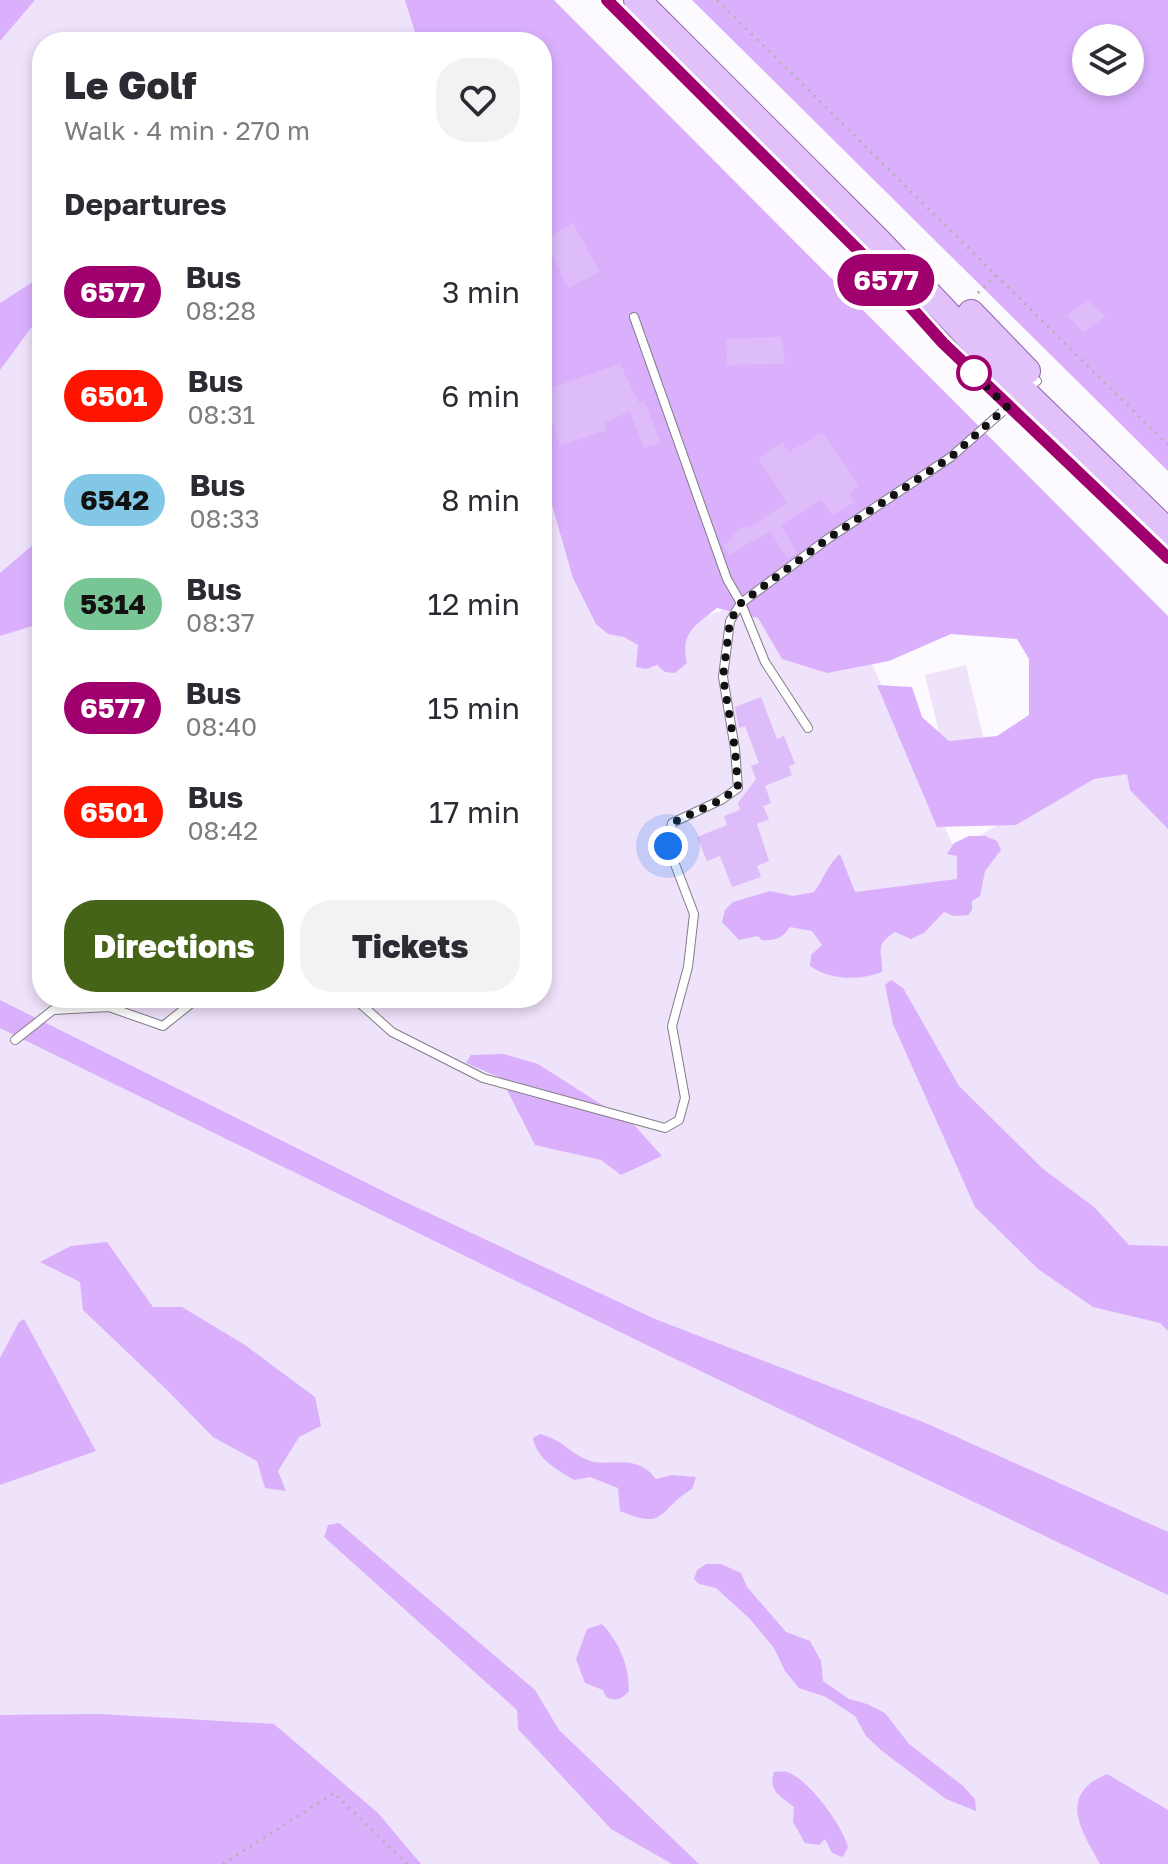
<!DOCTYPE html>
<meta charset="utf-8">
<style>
:root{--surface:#fff;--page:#f2f2f3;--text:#2b2b33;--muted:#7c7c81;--accent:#466418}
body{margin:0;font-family:"Golos Text",sans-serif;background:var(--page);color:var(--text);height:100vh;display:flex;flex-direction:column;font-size:30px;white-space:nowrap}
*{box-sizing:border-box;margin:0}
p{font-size:26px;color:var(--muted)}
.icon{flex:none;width:44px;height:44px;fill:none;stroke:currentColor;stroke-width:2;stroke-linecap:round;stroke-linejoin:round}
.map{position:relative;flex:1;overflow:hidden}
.panel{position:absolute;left:32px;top:32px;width:520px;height:976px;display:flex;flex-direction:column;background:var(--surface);border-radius:32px;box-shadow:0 4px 12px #0003}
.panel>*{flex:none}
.badge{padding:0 16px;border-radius:26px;font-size:28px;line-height:52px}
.buttons{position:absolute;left:1072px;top:24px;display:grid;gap:16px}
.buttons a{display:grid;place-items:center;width:72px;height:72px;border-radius:50%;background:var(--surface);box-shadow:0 4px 12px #0003;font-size:40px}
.you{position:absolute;width:40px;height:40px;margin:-20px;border:6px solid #fff;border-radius:50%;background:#1a73e8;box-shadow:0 0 0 12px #1a73e833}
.map>.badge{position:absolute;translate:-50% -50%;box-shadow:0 0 0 4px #fff}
h2{padding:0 32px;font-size:30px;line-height:72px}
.round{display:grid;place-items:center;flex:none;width:84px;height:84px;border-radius:32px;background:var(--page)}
.overview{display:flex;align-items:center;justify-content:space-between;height:136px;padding:0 32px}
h1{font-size:38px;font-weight:800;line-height:60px}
.action{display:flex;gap:16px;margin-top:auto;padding:16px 32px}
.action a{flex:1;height:92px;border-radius:32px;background:var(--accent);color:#fff;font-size:32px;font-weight:800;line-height:92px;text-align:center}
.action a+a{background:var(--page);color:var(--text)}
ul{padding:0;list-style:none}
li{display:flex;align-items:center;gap:24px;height:104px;padding:0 32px}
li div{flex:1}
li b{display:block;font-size:30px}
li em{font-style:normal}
li .badge{min-width:88px;font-weight:700;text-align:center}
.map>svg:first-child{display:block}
</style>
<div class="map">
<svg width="1168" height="1864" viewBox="0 0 1168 1864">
<rect width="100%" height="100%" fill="#fdfaff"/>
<path fill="#efe2fb" d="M0,0H408L421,42H42V998H542V424L657,633L831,572L955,850L1117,755L1168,805V1864H0Z
M966,665L985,744L944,754L925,675Z"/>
<path fill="#dab0fd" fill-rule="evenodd" d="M0,0H35L0,41Z
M405,0H554L1168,616V829L1130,790L1127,774L1094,779L1016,825L937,827L877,685L912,687L922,717L949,741L997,736L1029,715V659L1017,639L951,634L889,661L827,673L782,659L758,618L717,608C695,626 680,632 687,663L675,673L665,672L657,665L646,669L636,667L638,645L624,637L608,634L596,624L573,578L542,470V42H418Z
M692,0H1168V471ZM1086,38H1130V82H1086Z
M42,276V313L0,370V303Z
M42,537V623L0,636V573Z
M969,836H985L997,841L1001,850L985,871L980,896L972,901V910L968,915L954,916L944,912L924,933L911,939L895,932C873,946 883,951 882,972C859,981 830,980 810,966L811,955L822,945L812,931L790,927C782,938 776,941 762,940L758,936L739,940L722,922L725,910L733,902L770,891L793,896L814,892C824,879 827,865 840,854L855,892L957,879V856L947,854L954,843Z
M891,980L903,988L959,1086L1043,1169L1094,1207L1129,1245L1168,1246V1331L1160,1323L1093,1307L1038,1269L975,1207L893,1024L885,985Z
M0,1000L401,1200L655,1319L928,1424L1168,1532V1595L663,1353L0,1028Z
M504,1054L538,1064L635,1126L662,1156L621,1175L601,1160L535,1145L501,1078L466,1063L471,1055Z
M107,1242L153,1307H182L245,1345L315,1397L321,1426L299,1437L278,1471L286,1491L265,1488L257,1461L213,1437L168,1391L83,1310L80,1282L40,1262L71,1246Z
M24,1319L96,1451L0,1485V1358L19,1322Z
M540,1434C563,1440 566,1450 585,1459C606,1470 634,1450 656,1479L672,1475L696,1477L692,1489C657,1510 667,1531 620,1511L618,1488L590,1477L574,1480C557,1469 537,1460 533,1438Z
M339,1523L535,1690L559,1730L699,1864H672L611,1829L518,1729L517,1710L324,1537L328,1525Z
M706,1564H721L741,1573L747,1587L786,1632L810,1641L821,1661L823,1681L849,1699L867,1704L885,1713L909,1744L963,1786L975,1799L976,1811L946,1799L882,1751L866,1736L855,1716L826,1697L799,1688L785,1671L774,1648L750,1619L716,1588L699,1584L694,1579L697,1570Z
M602,1624C619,1642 629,1665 629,1691C622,1699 616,1702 606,1697L603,1690L585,1683L576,1659L587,1629Z
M100,1714L274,1724L378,1813L421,1864H0V1715Z
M774,1772C778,1772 783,1771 787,1772C809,1779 843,1827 848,1847L843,1857L832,1853L825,1839L819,1845L805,1843L793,1822L794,1807C780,1796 768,1791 774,1772Z
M1107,1774L1168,1810V1864H1100C1081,1830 1057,1795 1107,1774Z"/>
<path fill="#ddbcf9" d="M573,223L600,272L568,288L545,239Z
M1089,300L1105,317L1083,332L1067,315Z
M781,337L785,364L727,365L726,339Z
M620,364L639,403L644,401L661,443L644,448L630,411L605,423L607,430L560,446L542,391Z
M822,432L859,486L849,494L855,502L833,515L821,500L781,525L797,553L788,559L770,531L729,555L723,545L734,538L732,534L746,525L748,528L787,503L758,458L782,442L789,452Z
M761,697L777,739L784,736L795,764L789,766L792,775L765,786L771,803L763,806L769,819L757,824L769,861L757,866L761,877L732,887L720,856L707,861L697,837L727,825L724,816L740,810L738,803L756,779L751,766L759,763L745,726L739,728L735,707Z"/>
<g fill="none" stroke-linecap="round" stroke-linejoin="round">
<g stroke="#817d84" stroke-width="10">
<path id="lane" d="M607,0L873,265L943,343L1168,558
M634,317L727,579L741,603L765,662L808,728
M354,998L392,1032L483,1078L665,1128L679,1120L685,1098L672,1026L688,967L694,914L668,846L672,823L721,800L738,788L735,749L723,677L730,621L741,603L829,538L951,457L1037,381
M15,1040L53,1010L109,1007L163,1026L198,998"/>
</g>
<g stroke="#8c68a8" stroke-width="28">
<path id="primary" d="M637,0L880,243L990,359L1168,532
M971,313L1027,371"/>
</g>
<path stroke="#b2b0b4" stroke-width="3" stroke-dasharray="2 6" stroke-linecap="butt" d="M717,0L1168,445
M978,293L996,275
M223,1864L334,1793L407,1864"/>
<use href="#lane" stroke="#fff" stroke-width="8"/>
<use href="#primary" stroke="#e2c1fb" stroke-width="26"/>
</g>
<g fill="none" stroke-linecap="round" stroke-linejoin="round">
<g stroke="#fff" stroke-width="18">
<path id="line" d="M607,0L873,265L943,343L1168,558"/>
</g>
<use href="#line" stroke="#a0006e" stroke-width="12"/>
<path stroke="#111012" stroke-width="8" stroke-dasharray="0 14.4" d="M668,846L672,823L721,800L738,788L735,749L723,677L730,621L741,603L829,538L951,457L1007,407L964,364L974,373"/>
</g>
<circle fill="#fff" stroke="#a0006e" stroke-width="4" cx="974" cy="373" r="16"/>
</svg>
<div class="buttons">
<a><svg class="icon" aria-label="layers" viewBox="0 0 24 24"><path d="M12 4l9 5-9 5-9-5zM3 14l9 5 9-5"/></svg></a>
</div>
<div class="you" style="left:668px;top:846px"></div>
<b class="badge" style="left:886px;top:280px;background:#a0006e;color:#fff">6577</b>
<section class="panel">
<div class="overview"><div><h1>Le Golf</h1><p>Walk · 4 min · 270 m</p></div><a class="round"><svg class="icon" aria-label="heart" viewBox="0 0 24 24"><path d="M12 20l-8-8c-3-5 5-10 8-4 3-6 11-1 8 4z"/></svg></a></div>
<h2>Departures</h2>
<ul>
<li><span class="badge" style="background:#a0006e;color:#fff">6577</span><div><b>Bus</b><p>08:28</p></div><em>3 min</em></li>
<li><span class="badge" style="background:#ff1400;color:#fff">6501</span><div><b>Bus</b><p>08:31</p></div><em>6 min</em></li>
<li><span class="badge" style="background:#82c8e6;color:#111">6542</span><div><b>Bus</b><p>08:33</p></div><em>8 min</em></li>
<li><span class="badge" style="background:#78c696;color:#111">5314</span><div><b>Bus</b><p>08:37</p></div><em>12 min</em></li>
<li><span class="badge" style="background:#a0006e;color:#fff">6577</span><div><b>Bus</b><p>08:40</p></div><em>15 min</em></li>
<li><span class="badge" style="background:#ff1400;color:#fff">6501</span><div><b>Bus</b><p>08:42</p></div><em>17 min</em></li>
</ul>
<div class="action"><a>Directions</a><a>Tickets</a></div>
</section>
</div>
